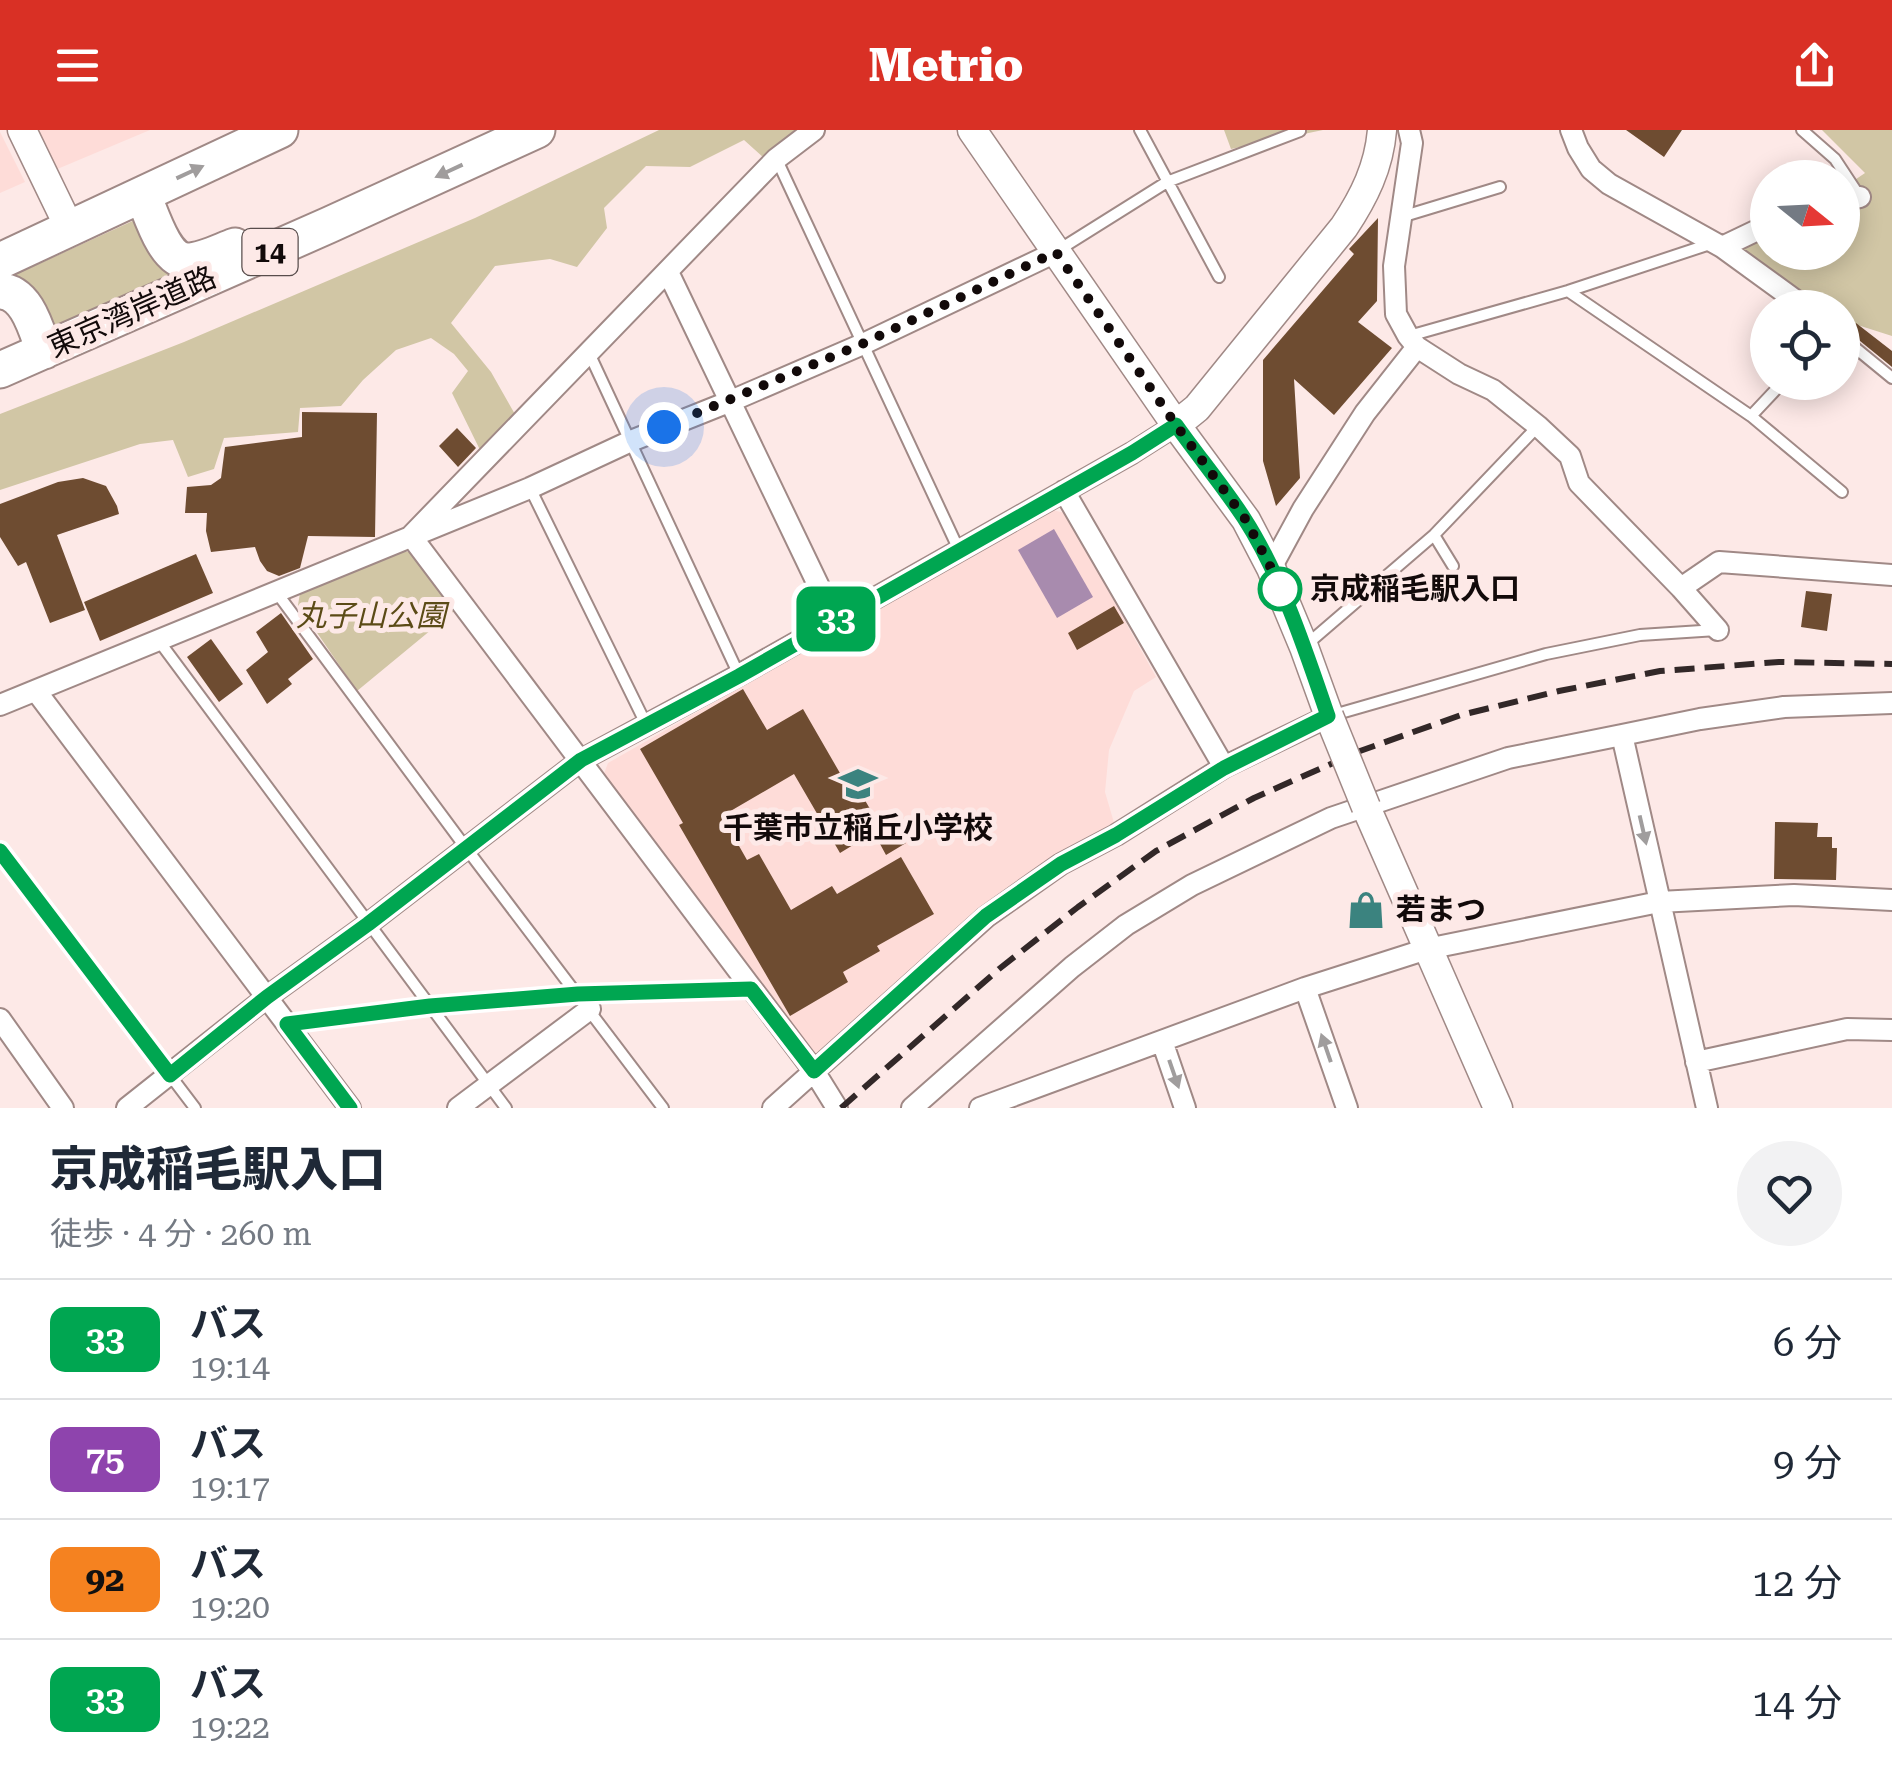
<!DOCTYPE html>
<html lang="ja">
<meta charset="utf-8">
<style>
:root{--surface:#fff;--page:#f2f2f3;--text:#1f2937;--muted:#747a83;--line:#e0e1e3;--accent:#d93025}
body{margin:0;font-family:"Roboto Serif","Noto Sans JP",serif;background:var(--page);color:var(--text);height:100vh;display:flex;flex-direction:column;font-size:38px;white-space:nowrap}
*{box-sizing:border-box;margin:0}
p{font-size:32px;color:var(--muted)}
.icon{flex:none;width:55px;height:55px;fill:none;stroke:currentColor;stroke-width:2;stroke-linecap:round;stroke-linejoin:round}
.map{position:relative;height:978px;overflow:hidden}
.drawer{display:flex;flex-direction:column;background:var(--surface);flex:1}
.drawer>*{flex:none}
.badge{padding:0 20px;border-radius:15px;font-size:35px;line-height:65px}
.needle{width:65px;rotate:108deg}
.tools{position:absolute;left:1750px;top:30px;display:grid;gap:20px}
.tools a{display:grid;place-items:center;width:110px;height:110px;border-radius:50%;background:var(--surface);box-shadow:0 5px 25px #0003;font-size:50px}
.you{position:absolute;width:50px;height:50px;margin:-25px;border:8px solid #fff;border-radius:50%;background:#1a73e8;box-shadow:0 0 0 15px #1a73e833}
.map>.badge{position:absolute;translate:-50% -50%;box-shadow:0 0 0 5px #fff}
.round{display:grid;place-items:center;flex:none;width:105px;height:105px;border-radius:52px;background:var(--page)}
.summary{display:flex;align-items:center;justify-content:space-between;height:170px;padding:0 50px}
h1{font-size:48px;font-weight:800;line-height:75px}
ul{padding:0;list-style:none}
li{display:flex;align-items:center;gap:30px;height:120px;padding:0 50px;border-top:2px solid var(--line)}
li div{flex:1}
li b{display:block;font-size:38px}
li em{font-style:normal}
li .badge{min-width:110px;font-weight:700;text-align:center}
header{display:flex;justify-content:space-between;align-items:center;height:130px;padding:0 50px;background:var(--accent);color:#fff;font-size:45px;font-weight:800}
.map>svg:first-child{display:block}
</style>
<header><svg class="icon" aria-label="menu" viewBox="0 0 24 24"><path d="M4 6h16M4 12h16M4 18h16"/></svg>Metrio<svg class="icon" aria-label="share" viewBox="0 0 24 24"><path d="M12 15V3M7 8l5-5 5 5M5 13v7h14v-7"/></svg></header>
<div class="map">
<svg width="1892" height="978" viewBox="0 0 1892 978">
<rect width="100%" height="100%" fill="#fde9e7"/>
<path fill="#fedcd8" d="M35,0H150L55,40Z
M0,2L25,52L0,63Z
M1052,380L1065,383L1156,547L1134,561L1109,620L1105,662L1115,696L824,923L809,922L603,646L608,633Z"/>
<path fill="#d1c6a5" d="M659,0H807L765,29L744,10L690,37L646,36L604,78L607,98L577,137L550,129L495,136L451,193L491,242L516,286L482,324L452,263L468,241L454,224L431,208L396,220L363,250L341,276L300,278L298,302L224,308L214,339L188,347L173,310L140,314L0,360V284L184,212L475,88Z
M1224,0H1323L1231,19Z
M1822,0H1892V206L1845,191L1843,193L1842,178L1817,177L1738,116L1767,103L1768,122H1842L1843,58L1865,43Z
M137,89L181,145L55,200L30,155L12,146Z
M399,421L412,422L454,481L357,561L298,475L300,463Z"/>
<path fill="#a88bae" d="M1054,399L1093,467L1057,488L1018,420Z"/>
<path fill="#6e4c31" d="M1626,0H1682L1664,27Z
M1378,88L1377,171L1358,192L1392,218L1334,285L1294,249L1300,348L1276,376L1263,331V230L1354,124L1349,119Z
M1856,193L1892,221V237L1849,202Z
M302,282L377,283L375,407L308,406L300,438L279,446L267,441L260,431L255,417L211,422L206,401L207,383H185L187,357L211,355L221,348L225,317L302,307Z
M457,298L476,318L458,337L439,316Z
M83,348L106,356L117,376L119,384L57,405L85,480L50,493L26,432L18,436L0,407V374L58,352Z
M196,424L213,463L100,511L84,472Z
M1806,461L1832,464L1827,501L1801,497Z
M1114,476L1124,493L1077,520L1068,503Z
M281,483L313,529L288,549L292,554L267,574L246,540L268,522L256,502Z
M211,509L243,554L219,572L187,527Z
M743,559L767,600L803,579L848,657L855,653L881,698L840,723L794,644L722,686L747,730L759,724L791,780L832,756L837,764L901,727L934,784L877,816L880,821L843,842L848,852L790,886L679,695L683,693L640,619Z
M894,692L906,713L886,725L874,703Z
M1775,692L1818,693L1817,707H1832V718H1837L1836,750L1774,749Z"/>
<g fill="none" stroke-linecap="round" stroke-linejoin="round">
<g stroke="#a08986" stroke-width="14">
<path id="lane" d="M1140,0L1219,147
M1802,0L1835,29L1860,67
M777,30L959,420
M1401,87L1500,57
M1057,121L1167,52L1300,1
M1568,161L1751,286L1842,362
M1409,206L1568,161L1713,113
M1842,207L1892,248
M589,223L739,545
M1751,286L1783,252
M530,358L646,594
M1434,405L1453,436
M277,463L466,718L663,978
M159,511L506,978
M1305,516L1434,405L1538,296
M1330,586L1546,524L1640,505L1717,500
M0,721L195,978
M288,894L430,876L578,865L749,859"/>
</g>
<g stroke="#a08986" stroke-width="24">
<path id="street" d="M814,0L776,29L411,406L814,941L837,978
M1409,0L1412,13L1394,136L1396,184L1408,206L1417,217L1459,244L1493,260L1538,296L1570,326L1579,353L1681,458L1718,500
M1571,0L1578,18L1591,39L1609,54L1722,117L1806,178
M1842,71L1860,67
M1722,117L1768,95
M668,142L835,490
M1064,361L1224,637
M1271,438L1303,379L1365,283L1417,217
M1681,458L1719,432L1892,445
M36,561L350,978
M0,575L530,358L631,311L731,271L863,214L1056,122
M1622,605L1707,978
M1305,858L1347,978
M0,889L63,978
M1162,911L1185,978
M1696,932L1847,899L1892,900
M127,978L267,867L368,794L581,630L739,545L1132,323L1176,295
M458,978L590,879
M773,978L986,787L1061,734L1116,705L1224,637L1329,586
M912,978L1072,837L1126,795L1192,755L1331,688L1508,628L1622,605L1700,589L1784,577L1892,573
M980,978L1305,858L1427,819L1659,772L1794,765L1892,770"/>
</g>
<g stroke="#a08986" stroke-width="31">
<path id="secondary" d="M22,0L70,99
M972,0L1176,295L1246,390L1271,438L1304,517L1329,586
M1176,295L1197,278L1344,97C1364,67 1379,37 1382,0
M1366,677L1498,978"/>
</g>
<g stroke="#a08986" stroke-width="39">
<path id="highway" d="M143,65C151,83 164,130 187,131C202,131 221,121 235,116
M0,131L280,0
M0,161C27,162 36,199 44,221
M0,240L329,95L537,0"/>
</g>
<use href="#lane" stroke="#fff" stroke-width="10"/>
<use href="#street" stroke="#fff" stroke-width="20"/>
<use href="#secondary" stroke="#fff" stroke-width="28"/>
<use href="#highway" stroke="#fff" stroke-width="35"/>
<path stroke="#322828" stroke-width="6" stroke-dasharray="20 10" stroke-linecap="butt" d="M841,978L999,839L1078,777L1156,721L1254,668L1360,621L1461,585L1559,561L1660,541L1779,532L1892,534"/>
<g stroke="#a08986" stroke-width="31" stroke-linecap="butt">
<path id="secondary-bridge" d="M1329,586L1366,677"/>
</g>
<use href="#secondary-bridge" stroke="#fff" stroke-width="28"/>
</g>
<defs><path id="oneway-solid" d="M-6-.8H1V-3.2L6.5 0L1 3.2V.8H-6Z" transform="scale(2.5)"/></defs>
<g fill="#a09d9d">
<use href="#oneway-solid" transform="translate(449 41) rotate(155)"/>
<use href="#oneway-solid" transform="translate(190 42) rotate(-25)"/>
<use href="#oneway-solid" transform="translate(1643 700) rotate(77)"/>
<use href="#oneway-solid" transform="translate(1326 918) rotate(-109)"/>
<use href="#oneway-solid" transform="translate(1174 944) rotate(71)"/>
</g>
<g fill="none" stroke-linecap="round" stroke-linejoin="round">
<g stroke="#fff" stroke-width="22">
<path id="line" d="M0,721L170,945L267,867L368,794L581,630L739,546L1132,323L1176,295C1198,326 1223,356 1244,388C1281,445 1306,522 1328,586L1224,638L1116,705L1061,734L986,786L814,941L751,859L578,864L430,876L287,894L350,978"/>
</g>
<use href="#line" stroke="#00a651" stroke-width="15"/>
<path stroke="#120a0a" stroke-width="10" stroke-dasharray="0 18" d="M664,297L862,214L1056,122L1176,295L1246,390L1271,438L1282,464L1280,459"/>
</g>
<defs>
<g id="school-bare" transform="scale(3)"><path d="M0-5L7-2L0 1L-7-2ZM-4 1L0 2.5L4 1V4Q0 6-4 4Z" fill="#3b837f" stroke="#fde9e7" stroke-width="2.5" paint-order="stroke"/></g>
<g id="shop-bare" transform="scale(3)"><path d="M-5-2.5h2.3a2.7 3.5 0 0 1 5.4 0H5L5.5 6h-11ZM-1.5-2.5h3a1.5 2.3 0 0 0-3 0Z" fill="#3b837f" stroke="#fde9e7" stroke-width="2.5" paint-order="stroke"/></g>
</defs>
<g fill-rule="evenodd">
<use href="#school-bare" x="858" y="654"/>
<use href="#shop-bare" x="1366" y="780"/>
</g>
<circle fill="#fff" stroke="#00a651" stroke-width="5" cx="1280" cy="459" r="20"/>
<g text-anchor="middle" stroke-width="10" stroke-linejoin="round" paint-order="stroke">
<rect fill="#fde9e7" stroke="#584d4c" stroke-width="2.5" x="242.5" y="99" width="55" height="46" rx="8"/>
<g font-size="28" font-weight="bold" fill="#120a0a">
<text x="270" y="132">14</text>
</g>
<g font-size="30" fill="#120a0a" stroke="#fde9e7">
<text transform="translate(132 182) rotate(-24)" y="10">東京湾岸道路</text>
</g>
<g font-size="30" font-weight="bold" fill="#120a0a" stroke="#fde9e7" text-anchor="start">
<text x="1310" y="469">京成稲毛駅入口</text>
</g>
<g font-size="30" font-style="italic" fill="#5b4b17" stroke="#fde9e7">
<text x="371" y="496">丸子山公園</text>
</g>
<g font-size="30" font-weight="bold" fill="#120a0a" stroke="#fde9e7">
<text x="858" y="708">千葉市立稲丘小学校</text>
<text x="1396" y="790" text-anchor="start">若まつ</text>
</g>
</g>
</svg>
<div class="tools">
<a><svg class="needle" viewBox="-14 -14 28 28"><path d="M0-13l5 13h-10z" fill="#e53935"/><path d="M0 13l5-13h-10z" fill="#747a83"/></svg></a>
<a><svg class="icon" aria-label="locate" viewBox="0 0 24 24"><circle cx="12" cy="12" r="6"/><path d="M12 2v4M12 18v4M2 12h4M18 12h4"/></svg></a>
</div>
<div class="you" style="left:664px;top:297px"></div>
<b class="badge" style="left:836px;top:489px;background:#00a651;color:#fff">33</b>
</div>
<section class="drawer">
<div class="summary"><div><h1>京成稲毛駅入口</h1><p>徒歩 · 4 分 · 260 m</p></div><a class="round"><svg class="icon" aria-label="heart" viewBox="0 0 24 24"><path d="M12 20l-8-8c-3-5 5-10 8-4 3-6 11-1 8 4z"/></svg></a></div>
<ul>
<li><span class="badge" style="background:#00a651;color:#fff">33</span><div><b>バス</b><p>19:14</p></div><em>6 分</em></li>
<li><span class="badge" style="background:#8e44ad;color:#fff">75</span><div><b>バス</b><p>19:17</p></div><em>9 分</em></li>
<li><span class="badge" style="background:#f58220;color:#111">92</span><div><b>バス</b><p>19:20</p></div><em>12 分</em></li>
<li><span class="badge" style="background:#00a651;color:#fff">33</span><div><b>バス</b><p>19:22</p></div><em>14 分</em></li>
</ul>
</section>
